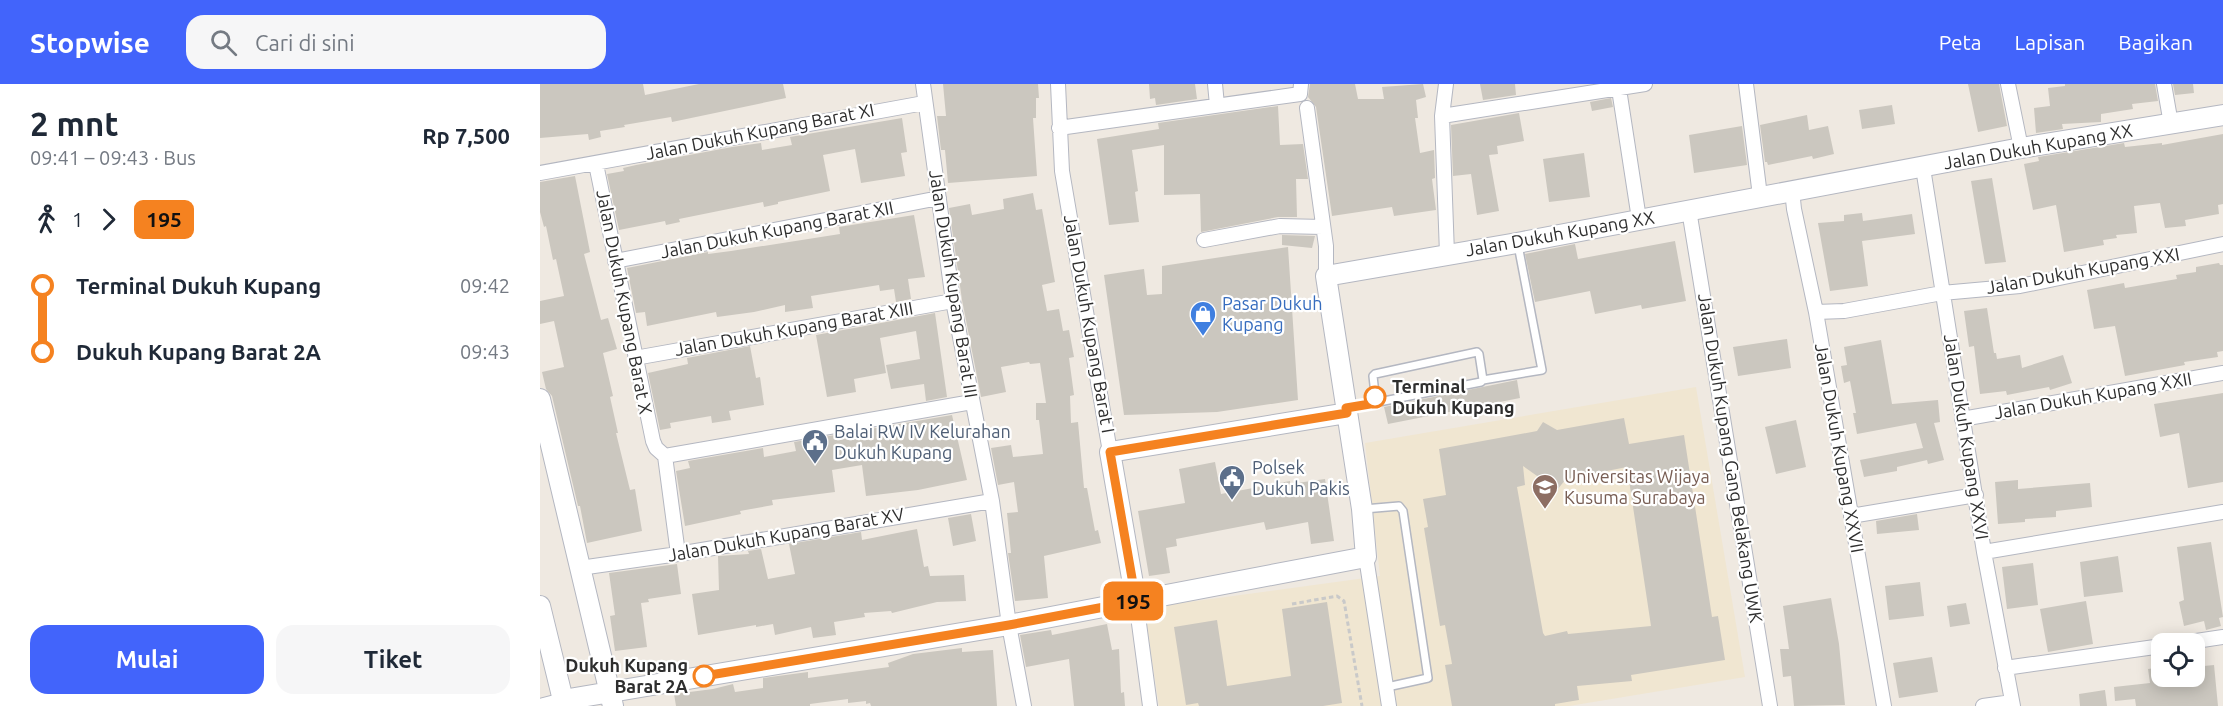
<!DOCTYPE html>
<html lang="id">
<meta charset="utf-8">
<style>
:root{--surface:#fff;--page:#f6f6f7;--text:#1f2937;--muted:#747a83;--accent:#4264fb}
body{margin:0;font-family:Ubuntu,sans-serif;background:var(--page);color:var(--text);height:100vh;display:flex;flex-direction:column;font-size:22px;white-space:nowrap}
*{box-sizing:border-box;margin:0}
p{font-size:20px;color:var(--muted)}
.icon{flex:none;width:33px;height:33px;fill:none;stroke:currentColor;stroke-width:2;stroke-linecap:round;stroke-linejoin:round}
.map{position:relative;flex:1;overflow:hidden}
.panel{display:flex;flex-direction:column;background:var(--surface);width:540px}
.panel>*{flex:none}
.badge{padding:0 12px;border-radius:9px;font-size:21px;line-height:39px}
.fabs{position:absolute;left:1611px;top:549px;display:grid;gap:12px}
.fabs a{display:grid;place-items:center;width:54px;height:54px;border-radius:12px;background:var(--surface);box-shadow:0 3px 15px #0003;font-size:30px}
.map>.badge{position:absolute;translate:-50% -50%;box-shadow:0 0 0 3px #fff}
.legs{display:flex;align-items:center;gap:9px;height:66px;padding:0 30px;font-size:20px}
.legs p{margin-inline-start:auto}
.summary{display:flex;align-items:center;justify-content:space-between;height:102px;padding:0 30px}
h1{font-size:33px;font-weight:700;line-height:45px}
.primary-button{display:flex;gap:12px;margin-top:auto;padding:12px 30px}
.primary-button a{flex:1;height:69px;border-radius:18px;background:var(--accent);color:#fff;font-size:24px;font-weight:700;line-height:69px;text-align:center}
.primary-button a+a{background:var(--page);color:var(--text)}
ul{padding:0 30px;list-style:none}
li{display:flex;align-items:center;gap:21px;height:66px;font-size:22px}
li i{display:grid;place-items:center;width:9px;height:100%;margin:0 8px;background:currentColor}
li i::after{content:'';width:15px;height:15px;margin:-8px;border:4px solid;border-radius:50%;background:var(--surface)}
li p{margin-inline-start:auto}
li:first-child i{background:linear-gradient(#0000 50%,currentColor 0)}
li:last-child i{background:linear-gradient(currentColor 50%,#0000 0)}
header{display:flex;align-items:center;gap:36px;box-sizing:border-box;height:84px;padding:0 30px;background:var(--accent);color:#fff}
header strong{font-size:28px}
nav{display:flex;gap:33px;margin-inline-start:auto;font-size:21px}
.search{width:420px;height:54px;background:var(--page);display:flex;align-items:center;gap:15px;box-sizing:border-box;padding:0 21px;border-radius:18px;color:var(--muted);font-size:22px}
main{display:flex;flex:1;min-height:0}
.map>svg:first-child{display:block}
</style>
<header>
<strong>Stopwise</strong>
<div class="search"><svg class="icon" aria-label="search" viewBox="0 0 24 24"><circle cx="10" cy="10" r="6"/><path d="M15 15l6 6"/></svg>Cari di sini</div>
<nav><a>Peta</a><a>Lapisan</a><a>Bagikan</a></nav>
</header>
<main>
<section class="panel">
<div class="summary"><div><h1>2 mnt</h1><p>09:41 – 09:43 · Bus</p></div><b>Rp 7,500</b></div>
<div class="legs"><svg class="icon" aria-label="walk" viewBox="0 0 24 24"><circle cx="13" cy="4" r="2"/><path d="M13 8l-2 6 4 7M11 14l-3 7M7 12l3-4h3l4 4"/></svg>1<svg class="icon" aria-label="forward" viewBox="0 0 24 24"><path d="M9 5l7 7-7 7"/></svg><b class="badge" style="background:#f58220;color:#111">195</b></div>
<ul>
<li><i style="color:#f58220"></i><b>Terminal Dukuh Kupang</b><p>09:42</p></li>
<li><i style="color:#f58220"></i><b>Dukuh Kupang Barat 2A</b><p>09:43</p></li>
</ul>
<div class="primary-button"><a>Mulai</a><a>Tiket</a></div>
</section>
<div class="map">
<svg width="1683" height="622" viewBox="0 0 1683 622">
<rect width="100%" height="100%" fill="#efe9e1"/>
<path fill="#f0e6d1" d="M1156,303L1205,593L1029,622H619L604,524L840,492L825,359Z"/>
<path fill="#cbc7bf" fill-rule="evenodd" d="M0,0H103L105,11L159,0H243L246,14L132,38L131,33L84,41L85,43L60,47L61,53L49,56L48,50L0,54Z
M403,0H498L499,14H496V34H493L497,92L408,99L405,66H401L397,32H406Z
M609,0H655L657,15L616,21L615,14L610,15Z
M770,0H815L818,15H844L842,3L883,0L886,13L876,16L878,34H875L880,69L894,66L895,94L892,95L896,126L854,132L852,123L792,132L776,23L768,13Z
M940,0H975L976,11L943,16Z
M1428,0H1459L1467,42L1438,48Z
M1525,0H1615L1618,17L1592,20L1593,25L1561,30V38L1522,40L1523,45L1496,49L1494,24L1510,22L1508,4L1525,2Z
M1633,0H1653L1654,9L1635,11Z
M1071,14L1073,23L1052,27L1050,18Z
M1352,21L1355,40L1322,45L1319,26Z
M738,22L740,61L763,60L768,95H756L757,133H738L661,148L660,110L624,111V61L592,66L598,107L595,108L599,138L569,141L557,55L619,45L618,39Z
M979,29L984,57L957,62L958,70L949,71L959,127L937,131L931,90L913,92L911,41Z
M1267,31L1269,46L1288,42L1294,70L1273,75L1272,72L1228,81L1227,78H1225L1220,41Z
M362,34L367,68L361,69L365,92L321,99L315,65L283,71L290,107L238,118V120L224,123L223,118L139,135L140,138L126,141L125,137L79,146L67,90L84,87L83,84L96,81L192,63L221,59L222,66L252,61L250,53Z
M1202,42L1207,81L1154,89L1149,51Z
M1683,50V120L1678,121L1679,130L1645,136L1646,142L1625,144L1620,119L1594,122L1597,149L1576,151L1577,154L1563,156L1564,161L1524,168L1516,121L1493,126L1484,80L1499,77L1498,73L1584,59L1585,63L1622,59V61Z
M1044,69L1050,113L1009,118L1003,75Z
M35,92L50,168L44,170L52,201L61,236L68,234L77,265L63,269L73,312L70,313L78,349H76L90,406L95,405L102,447L47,459L40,422H38L12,312L6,305L2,288L24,283L14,237L0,240V217L24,212L16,175L13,176L6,142L4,143L0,128V98Z
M1452,94L1466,178L1445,180L1431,97Z
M493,109L496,126L502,125L515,198L502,201L507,227L519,225L523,247L529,246L534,273L529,274L534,311L530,312L531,339L538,338L544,404H547L555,447L558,446L561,459L504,472L508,514L475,517L468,469H471L467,429L478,428L474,398L458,401L451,364L471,361L473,373L503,370L499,336H496V319H506L500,279L490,280L489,278L461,283L466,308L441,313L422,216L409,124L430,120L432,131L464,125L463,115Z
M1322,129L1323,137L1372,130L1375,150L1322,157L1328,202L1290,207L1278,139L1304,137V131Z
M374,131L385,193L368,195L371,215L356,218L354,205L340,207L339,201L271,212L273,224L245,228V221L214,228L177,233L176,228L107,242L105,228L96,229L87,184L168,168V170L191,167L300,150L299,143Z
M742,151L775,152L772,164L742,161Z
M1135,157L1146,217L1102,225L1101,221L1055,230L1050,207L995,218L985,170L1035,160L1038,175Z
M748,163L758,316L677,328L584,331L564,191L604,185L607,211L622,210V182Z
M1679,179L1680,181H1683V267L1677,268L1678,273L1644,278L1645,281L1585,292L1575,242L1554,245L1547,206L1584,199L1585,204L1637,195L1636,191L1656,188V183Z
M1447,224L1454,269H1456L1457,275L1480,271L1482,284L1523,271L1532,299L1510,306L1509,303L1467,311L1466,307L1440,310L1434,262L1429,263L1424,227Z
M395,229L407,313L386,317L384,300L351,305L346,281L380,275L376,247L340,254L346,289L314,295L316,308L287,313L276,251Z
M1247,255L1251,284L1198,292L1193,263Z
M1341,256L1352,320L1398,316L1400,338L1394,339L1404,376L1388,380L1387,376L1357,383V387L1324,393L1320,376L1383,364L1376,339L1317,350L1313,329H1316L1310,297L1304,299L1301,282L1307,281L1304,263Z
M210,262L216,294L220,293L224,321L189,327L191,336L172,339L171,332L130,339L131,344L120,346L108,289L148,280L147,274Z
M977,296L980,314L848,340L844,323Z
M1683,309V398L1648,404L1639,349L1620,353L1614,320Z
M412,331L427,396L378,406L326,412L322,381L292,386L295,408L232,416L233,421L200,427L201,430L145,442L136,387L150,384L148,377L223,364L224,373L256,367L254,358Z
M1084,334L1089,360L1144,351L1172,533L1178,532L1185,576L1091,591L1092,597L1037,602L1039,616L1015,620V622H912L905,581L912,580L905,541L900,542L884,444L888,443L883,415L906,411L899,365L997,347L1003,338L1017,346ZM983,382L1017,406L1026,395L1087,383L1111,542L1028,550L1027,547L1005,552L1003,549L977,403L985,401Z
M1256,336L1266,383L1236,390L1225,343Z
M675,378L681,410L750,397V400L785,395L794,457L771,460L768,438L726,446L724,438L636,455L637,462L626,464L630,489L609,492L598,427L645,419L639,385Z
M1478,396V405L1550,399L1552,423L1516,427V433L1485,435V438L1458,440L1455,398Z
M431,430L436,457L413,462L408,434Z
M1377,430L1379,446L1337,450L1336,437Z
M377,445L384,483L388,482L390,492L424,491L426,517L397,518L352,529L351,527L324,529L325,533L294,538L296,551L273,554L271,543L235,551L233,540L216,543V541L158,551L152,510L179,506L178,472L209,470L208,467L221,465L228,495L255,490L249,460L321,448L322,456Z
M1671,458L1683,533L1679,534L1681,542L1666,546L1664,537L1644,542L1639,518L1644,516L1637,463Z
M1578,472L1583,508L1544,513L1540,478Z
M1493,479L1498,521L1467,525L1462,483Z
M137,480L141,510L108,515L109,518L101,519L107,563L75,567L70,532L75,531L69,489Z
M1380,498L1384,532L1349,536L1345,502Z
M1291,514L1299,560L1305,621L1254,622L1251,592L1243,593L1240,565H1249L1243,522Z
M1546,517L1553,560L1508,568L1500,525Z
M787,518L802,619L783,622H659L658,619L646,621L634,543L677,536L687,602L751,592L742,525Z
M1426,519L1430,540L1410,543L1407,522Z
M567,540L572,566L579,565L581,609L584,608L585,622H534L529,575L486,583L480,551L511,546L512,551Z
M422,564V568L453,566L457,622H331L330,619L326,620V617L308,619V615L270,620V622H136L134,610L173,605L193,600L195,608L223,604V594L268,588V594L349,583L348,579L373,570Z
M1392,573L1398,608L1359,614L1353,579Z
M1674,581L1678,622H1596L1595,615L1575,617L1574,603L1610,599L1608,585L1622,583V592H1654V583Z
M1565,606L1567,622H1540L1539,610Z"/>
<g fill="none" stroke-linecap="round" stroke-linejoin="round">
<g stroke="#b4b7c1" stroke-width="10">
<path id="lane" d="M943,296L1002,286L978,161
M808,324L941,298L943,296L939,270L937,268L835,290L833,292L836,319
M824,425L859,422L863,427L888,594L847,603"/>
</g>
<g stroke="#b4b7c1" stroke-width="16">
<path id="street" d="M383,0L413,217L452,417L469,541L484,622
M518,0L522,87L570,368
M675,0L677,21
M906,0L902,32L907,170
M1206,0L1220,112
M1468,0L1481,64
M1624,0L1631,40
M1079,5L1099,135
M767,24L786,162V192
M902,32L1105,0
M519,44L760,10L761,0
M56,80L113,357L116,364L125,372L432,318
M1383,84L1444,468L1473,622
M0,89L384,19
M1252,106L1254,125L1276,228L1344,622
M1149,126L1230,622
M664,156L740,142L783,143
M75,177L399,114
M1276,228L1304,227L1402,209L1480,202L1683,160
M95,274L413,217
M1422,335L1683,289
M125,372L138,470
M1311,432L1436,411
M1444,468L1683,428
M826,473L849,622
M40,484L138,470L452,417
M596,517L610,622
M1636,560L1683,553
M1465,584L1622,562
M0,622L23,616L24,622
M1443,622L1472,618"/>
</g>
<g stroke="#b4b7c1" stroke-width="22">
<path id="secondary" d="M0,315L73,622
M596,517L570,368L807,329
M0,522L23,616L469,541L826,473L822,425L786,192L977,159L1481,64L1683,31"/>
</g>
<path stroke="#c9c9c9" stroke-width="3" stroke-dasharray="4.5 3" stroke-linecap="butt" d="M752,520L797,512L804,517L822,622"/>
<use href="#lane" stroke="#fff" stroke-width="7"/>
<use href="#street" stroke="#fff" stroke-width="14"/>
<use href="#secondary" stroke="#fff" stroke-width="20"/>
</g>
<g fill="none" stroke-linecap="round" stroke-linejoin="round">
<g stroke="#fff" stroke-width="14">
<path id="line-1" d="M164,592L469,541L596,517L570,368L807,329L806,324L836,319L835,313"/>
</g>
<use href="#line-1" stroke="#f58220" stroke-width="9"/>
</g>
<defs>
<g id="shop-pin" transform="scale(1.35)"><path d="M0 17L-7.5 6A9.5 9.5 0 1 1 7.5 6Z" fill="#3f7fe0" stroke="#fff"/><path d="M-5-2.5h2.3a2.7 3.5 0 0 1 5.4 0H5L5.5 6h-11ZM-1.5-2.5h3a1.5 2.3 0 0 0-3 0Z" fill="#fff"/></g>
<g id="civic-pin" transform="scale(1.35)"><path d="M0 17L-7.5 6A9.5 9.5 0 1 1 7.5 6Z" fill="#5c6f8a" stroke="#fff"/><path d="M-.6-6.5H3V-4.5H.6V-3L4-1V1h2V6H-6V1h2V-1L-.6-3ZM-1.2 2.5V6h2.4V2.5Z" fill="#fff"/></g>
<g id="university-pin" transform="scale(1.35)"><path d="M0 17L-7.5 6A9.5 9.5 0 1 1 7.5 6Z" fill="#8d6e63" stroke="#fff"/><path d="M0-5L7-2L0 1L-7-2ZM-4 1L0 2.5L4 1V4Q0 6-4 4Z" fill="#fff"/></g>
</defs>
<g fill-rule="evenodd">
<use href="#shop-pin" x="663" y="230"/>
<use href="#civic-pin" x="275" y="358"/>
<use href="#civic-pin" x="692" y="394"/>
<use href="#university-pin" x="1005" y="403"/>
</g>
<g fill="#fff" stroke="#f58220" stroke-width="3">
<circle cx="835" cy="313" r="10"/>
<circle cx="164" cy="592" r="10"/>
</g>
<g text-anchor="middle" stroke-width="4.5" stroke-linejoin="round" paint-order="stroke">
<g font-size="18" fill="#2e2e2e" stroke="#fff">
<text transform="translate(220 48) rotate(-11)" y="6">Jalan Dukuh Kupang Barat XI</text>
<text transform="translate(1498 63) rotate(-10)" y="6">Jalan Dukuh Kupang XX</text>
<text transform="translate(237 146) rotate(-11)" y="6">Jalan Dukuh Kupang Barat XII</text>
<text transform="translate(1020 150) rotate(-10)" y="6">Jalan Dukuh Kupang XX</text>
<text transform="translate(1543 187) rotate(-10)" y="6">Jalan Dukuh Kupang XXI</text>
<text transform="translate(413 200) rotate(81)" y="6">Jalan Dukuh Kupang Barat III</text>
<text transform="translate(84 218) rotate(79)" y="6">Jalan Dukuh Kupang Barat X</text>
<text transform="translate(549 240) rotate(80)" y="6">Jalan Dukuh Kupang Barat I</text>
<text transform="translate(254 245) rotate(-10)" y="6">Jalan Dukuh Kupang Barat XIII</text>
<text transform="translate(1553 312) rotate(-10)" y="6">Jalan Dukuh Kupang XXII</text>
<text transform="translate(1426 353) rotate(81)" y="6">Jalan Dukuh Kupang XXVI</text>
<text transform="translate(1299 364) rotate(80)" y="6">Jalan Dukuh Kupang XXVII</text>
<text transform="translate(1190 374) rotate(81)" y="6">Jalan Dukuh Kupang Gang Belakang UWK</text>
<text transform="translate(246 451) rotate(-10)" y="6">Jalan Dukuh Kupang Barat XV</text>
</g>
<g font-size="18" fill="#366cbe" stroke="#fff" text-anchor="start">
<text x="682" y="226">Pasar Dukuh<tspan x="682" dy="21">Kupang</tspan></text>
</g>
<g font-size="18" font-weight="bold" fill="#2e2e2e" stroke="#fff" text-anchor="start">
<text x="852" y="309">Terminal<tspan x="852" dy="21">Dukuh Kupang</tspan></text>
<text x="148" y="588" text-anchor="end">Dukuh Kupang<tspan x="148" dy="21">Barat 2A</tspan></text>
</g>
<g font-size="18" fill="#4e5e75" stroke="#fff" text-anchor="start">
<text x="294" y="354">Balai RW IV Kelurahan<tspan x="294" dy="21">Dukuh Kupang</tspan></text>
<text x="712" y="390">Polsek<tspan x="712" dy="21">Dukuh Pakis</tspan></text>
</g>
<g font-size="18" fill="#785e54" stroke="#fff" text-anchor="start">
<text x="1024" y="399">Universitas Wijaya<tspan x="1024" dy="21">Kusuma Surabaya</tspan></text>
</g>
</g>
</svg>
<div class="fabs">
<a><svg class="icon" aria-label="locate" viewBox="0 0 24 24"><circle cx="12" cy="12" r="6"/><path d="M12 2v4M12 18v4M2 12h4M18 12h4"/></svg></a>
</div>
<b class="badge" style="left:593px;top:517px;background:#f58220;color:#111">195</b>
</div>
</main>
